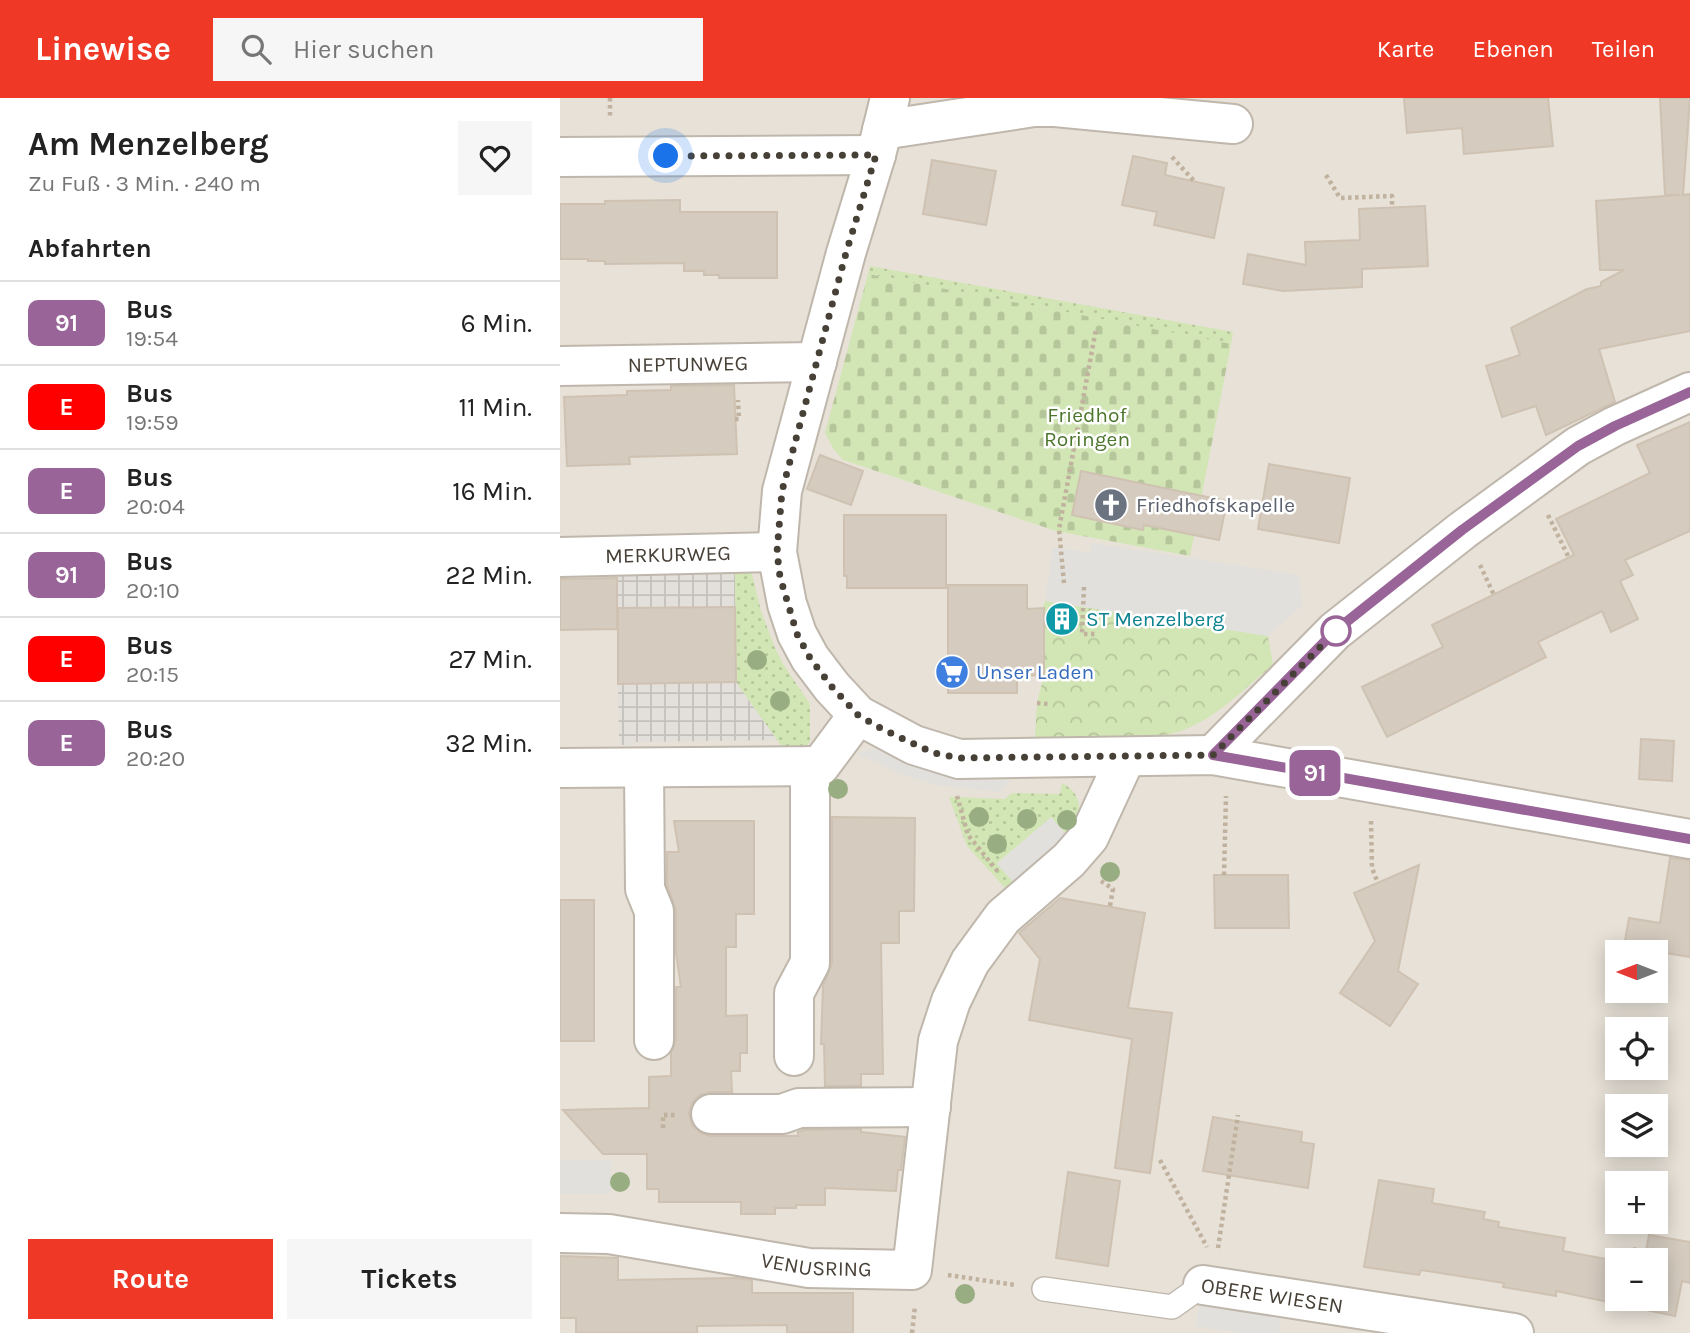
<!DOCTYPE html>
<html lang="de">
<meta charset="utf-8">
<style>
:root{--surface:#fff;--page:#f6f6f6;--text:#222;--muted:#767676;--line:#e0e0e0;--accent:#ef3825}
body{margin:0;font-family:Karla,sans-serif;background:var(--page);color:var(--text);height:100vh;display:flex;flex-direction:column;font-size:26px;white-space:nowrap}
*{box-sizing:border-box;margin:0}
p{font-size:23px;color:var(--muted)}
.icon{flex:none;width:38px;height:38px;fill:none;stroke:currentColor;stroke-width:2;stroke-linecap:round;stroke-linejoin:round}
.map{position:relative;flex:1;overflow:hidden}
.panel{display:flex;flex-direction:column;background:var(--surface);width:560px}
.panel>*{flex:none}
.badge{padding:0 14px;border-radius:10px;font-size:24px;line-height:46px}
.needle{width:46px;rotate:270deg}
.fabs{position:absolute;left:1045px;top:842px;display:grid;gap:14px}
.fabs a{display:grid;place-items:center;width:63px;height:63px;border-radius:0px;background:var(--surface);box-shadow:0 4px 18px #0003;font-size:35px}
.you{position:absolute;width:35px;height:35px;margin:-18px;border:5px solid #fff;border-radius:50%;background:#1a73e8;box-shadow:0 0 0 10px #1a73e833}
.map>.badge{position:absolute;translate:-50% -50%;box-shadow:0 0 0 4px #fff}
h2{padding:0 28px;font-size:26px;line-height:63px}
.round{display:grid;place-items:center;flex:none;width:74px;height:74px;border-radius:0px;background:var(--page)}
.summary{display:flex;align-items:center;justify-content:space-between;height:119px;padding:0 28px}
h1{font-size:33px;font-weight:700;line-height:52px}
.action{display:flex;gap:14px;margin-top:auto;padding:14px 28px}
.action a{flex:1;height:80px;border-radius:0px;background:var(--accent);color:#fff;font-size:28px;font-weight:700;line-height:80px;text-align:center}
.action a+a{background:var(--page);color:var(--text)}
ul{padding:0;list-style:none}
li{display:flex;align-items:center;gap:21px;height:84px;padding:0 28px;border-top:2px solid var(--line)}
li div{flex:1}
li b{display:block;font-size:26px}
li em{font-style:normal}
li .badge{min-width:77px;font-weight:700;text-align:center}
header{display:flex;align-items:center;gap:42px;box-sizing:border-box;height:98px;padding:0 35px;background:var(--accent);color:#fff}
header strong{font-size:33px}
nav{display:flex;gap:38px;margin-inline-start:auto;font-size:24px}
.search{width:490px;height:63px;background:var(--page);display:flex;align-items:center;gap:18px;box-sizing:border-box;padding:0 24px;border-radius:0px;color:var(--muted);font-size:26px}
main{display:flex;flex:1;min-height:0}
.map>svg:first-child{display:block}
</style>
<header>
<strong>Linewise</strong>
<div class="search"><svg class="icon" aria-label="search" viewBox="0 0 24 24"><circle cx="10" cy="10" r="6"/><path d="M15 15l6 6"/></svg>Hier suchen</div>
<nav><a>Karte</a><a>Ebenen</a><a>Teilen</a></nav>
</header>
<main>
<section class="panel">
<div class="summary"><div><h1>Am Menzelberg</h1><p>Zu Fuß · 3 Min. · 240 m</p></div><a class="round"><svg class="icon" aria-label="heart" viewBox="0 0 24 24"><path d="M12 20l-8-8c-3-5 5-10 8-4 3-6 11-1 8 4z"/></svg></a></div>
<h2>Abfahrten</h2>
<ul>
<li><span class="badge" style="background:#996498;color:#fff">91</span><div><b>Bus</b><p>19:54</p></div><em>6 Min.</em></li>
<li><span class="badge" style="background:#f00;color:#fff">E</span><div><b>Bus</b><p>19:59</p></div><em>11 Min.</em></li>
<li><span class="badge" style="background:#996498;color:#fff">E</span><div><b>Bus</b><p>20:04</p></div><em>16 Min.</em></li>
<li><span class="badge" style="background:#996498;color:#fff">91</span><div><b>Bus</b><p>20:10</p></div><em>22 Min.</em></li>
<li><span class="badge" style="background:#f00;color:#fff">E</span><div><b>Bus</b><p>20:15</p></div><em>27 Min.</em></li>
<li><span class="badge" style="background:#996498;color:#fff">E</span><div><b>Bus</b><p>20:20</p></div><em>32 Min.</em></li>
</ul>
<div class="action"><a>Route</a><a>Tickets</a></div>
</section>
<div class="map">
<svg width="1130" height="1235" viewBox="0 0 1130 1235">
<defs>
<pattern id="industrial-grid" width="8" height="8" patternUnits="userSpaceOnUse" patternTransform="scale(1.75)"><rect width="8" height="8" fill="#e3dfda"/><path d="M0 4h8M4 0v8" fill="none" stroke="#c4c0bc"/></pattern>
<pattern id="grass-dots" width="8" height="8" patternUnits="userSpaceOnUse" patternTransform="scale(1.75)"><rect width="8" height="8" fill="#d2e5b4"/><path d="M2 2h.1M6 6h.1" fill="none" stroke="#b6c69b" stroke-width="1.8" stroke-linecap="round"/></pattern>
<pattern id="cemetery-stones" width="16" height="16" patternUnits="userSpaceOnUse" patternTransform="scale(1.75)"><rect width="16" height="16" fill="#d2e5b4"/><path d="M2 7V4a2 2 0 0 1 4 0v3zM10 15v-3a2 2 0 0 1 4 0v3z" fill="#b6c69b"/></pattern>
<pattern id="park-crowns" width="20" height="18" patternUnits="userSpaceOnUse" patternTransform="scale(1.75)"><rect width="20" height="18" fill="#d2e5b4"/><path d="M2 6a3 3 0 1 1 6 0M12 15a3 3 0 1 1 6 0" fill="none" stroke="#b6c69b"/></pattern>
</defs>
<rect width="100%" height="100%" fill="#f3f0e9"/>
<path fill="#e7e1d7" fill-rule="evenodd" d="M0,0H1130V1235H0ZM283,362L630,458L497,433ZM1057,854H1096V892H1057ZM1057,931H1096V970H1057ZM1057,1008H1096V1046H1057ZM1057,1085H1096V1124H1057ZM1057,1162H1096V1200H1057Z"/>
<path fill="url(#industrial-grid)" d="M175,464L176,584L217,642L76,644V647H59L56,465Z"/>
<path fill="url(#grass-dots)" d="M310,168L673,234L671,246L308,176Z
M183,465L191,472L201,513L215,550L223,566L250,606V643L246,649L225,653L176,584L175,475Z
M502,685C526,697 521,720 509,739L481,728L437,765L455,786L446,791L407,748L389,699L445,701L452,695L500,696Z"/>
<path fill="url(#cemetery-stones)" d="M308,176L671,246L630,458L496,433L283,362L273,350L265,335Z"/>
<path fill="url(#park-crowns)" d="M485,503L708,538L713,567C686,589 659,618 626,631C593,645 514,639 475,639L477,605L484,577L483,510Z"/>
<path fill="#e2e0dd" d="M532,445L739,477L742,508L708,538L485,503L493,449L530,455Z
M316,650L353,666L383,676L414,681L452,682L440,694L377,687L341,676L296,655Z
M491,719L509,739L455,786L437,766Z
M0,1062H51V1096H0Z
M639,1205L722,1218L719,1235H682L636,1228Z"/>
<path fill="#d5cbbf" stroke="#cfc2b2" stroke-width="2" d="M844,0H988L993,48L904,56L902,30L847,35Z
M1100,0H1130L1123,97L1130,96V233L1039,251L1055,304L986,337L976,308L942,319L926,268L960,257L951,230L1027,191L1041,188V184L1064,172H1040L1036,103L1120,97H1105Z
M573,58L607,65L605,77L664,90L654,140L594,127L597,114L562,107Z
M372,62L436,73L426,127L363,116Z
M120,102V114H217V180H159V177H144V173H124V165L45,166V163H28V161H0V106H45V103Z
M865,108L868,168L802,171V189L723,193L683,186L688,156L746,167L745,144L800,142L799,111Z
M174,287L177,356L69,359L70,366L7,368L4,299L67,297V293L111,292V288Z
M1130,324V433L1065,462L1073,477L1060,483L1078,521L1051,534L1042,513L978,544L986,559L827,639L802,589L883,549L872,527L1014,457L996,421L1090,375L1077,347Z
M260,357L303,373L291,407L247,391Z
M709,366L790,380L779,445L698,431Z
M521,373L667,403L659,442L584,427L583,432L512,417Z
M284,417H386V490H287V478H284Z
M57,480V531L0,532V481Z
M388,487H467V511L484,510V577L457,578V595H388Z
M175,509L176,584L58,586V510Z
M1081,641L1114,643L1112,683L1079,681Z
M272,719L355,720L354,813H339V845H321L323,976H301V988H265L264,946H261L263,888L272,865Z
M114,723H194V816H176V849H166V918L187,917V955H180V973H171L172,994H150L140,997L132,1005L129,1015L132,1027L141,1035L151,1038H238V1034L243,1032L301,1031V1034L345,1039L341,1072H338L336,1093L265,1090V1107H236V1110H215V1116H181V1104H99V1091H87V1056H43L3,1012L89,1010V979L111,978V955L116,942V889H121L116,855V812L107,787V754H119Z
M1110,760L1130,762V859L1100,854H1063L1069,820L1100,825Z
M859,767L838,873L858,886L830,928L780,895L815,843L794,795Z
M654,777H728L729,830H655Z
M500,800L585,815L568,910L612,915L590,1075L555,1070L572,941L469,922L480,861L459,835Z
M0,802H34V943H0Z
M653,1019L742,1034L741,1044L754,1046L748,1090L643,1073Z
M508,1074L560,1083L548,1168L496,1160Z
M819,1082L874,1091L872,1105L925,1114L923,1121L939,1124L938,1129L1005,1140L1003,1153L1057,1163V1200H1096V1162H1071L1074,1150L1086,1153L1089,1137L1130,1144V1185L1122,1183L1115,1218L996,1193V1198L943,1189L944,1185L861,1172L859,1177L804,1169Z
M0,1158L58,1160V1182L177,1180L192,1182V1195H293V1235H227V1227L137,1228V1235H16V1220H0Z"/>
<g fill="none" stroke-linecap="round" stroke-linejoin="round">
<g stroke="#bfb7ac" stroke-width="26">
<path id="service" d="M484,1191L612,1209L643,1187"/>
</g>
<g stroke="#bfb7ac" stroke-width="42">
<g id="minor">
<path d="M330,0L316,57L286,155L222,393L217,454L227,506L237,536L250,560L272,589L298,617L354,647L399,661L653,657L1130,741"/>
<path d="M322,32L474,9H495L673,26"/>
<path d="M0,59L316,57"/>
<path id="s1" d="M0,268L257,264"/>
<path id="s2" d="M0,459L217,454"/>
<path d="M653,657L775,533L903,432L1018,348L1055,328L1130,294"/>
<path d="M0,670L260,668L298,617"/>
<path d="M84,670L85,791L94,813V942"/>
<path d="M234,958V895L250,865V668"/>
<path d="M151,1016H222L239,1010L371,1009"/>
<path id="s3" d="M0,1135L49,1136L249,1170L352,1172L378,943L391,903L410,864L443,819L509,762L529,739L566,659"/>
<path id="s4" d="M643,1187L954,1235"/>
</g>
</g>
<path stroke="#c0b29e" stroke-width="4.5" stroke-dasharray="3.5 3.5" stroke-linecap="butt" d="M50,0V19
M612,59L635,84
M766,77L780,100L832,98V110
M175,321H179L178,302
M988,417L1009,460
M920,467L934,497
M504,485L499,431L536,231
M524,489L522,536H536
M477,605L488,606
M397,698L408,737L439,775
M811,723L812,770L818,785
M664,777L666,698
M541,783L553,791L550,808
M103,1030V1017H115
M600,1062L647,1149
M658,1150L678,1017
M388,1177L455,1187
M352,1235L355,1208"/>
<use href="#service" stroke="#fff" stroke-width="23"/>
<use href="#minor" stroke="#fff" stroke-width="38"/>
</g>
<g fill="#98ad82">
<circle cx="197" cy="562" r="10"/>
<circle cx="220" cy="603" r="10"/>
<circle cx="278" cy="691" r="10"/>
<circle cx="419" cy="719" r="10"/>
<circle cx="467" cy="721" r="10"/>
<circle cx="507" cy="722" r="10"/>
<circle cx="437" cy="746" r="10"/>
<circle cx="550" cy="774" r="10"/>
<circle cx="60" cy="1084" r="10"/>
<circle cx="405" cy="1196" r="10"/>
</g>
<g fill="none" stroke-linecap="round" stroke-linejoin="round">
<g stroke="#fff" stroke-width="16">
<path id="line" d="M1130,294L1055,328L1018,348L902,432L775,533L653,657L1130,741"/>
</g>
<use href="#line" stroke="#996498" stroke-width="10"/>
<path stroke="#474037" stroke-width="7" stroke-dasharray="0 12.6" d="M106,58L316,57L286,155L222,393L217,454L220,479L237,536L250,560L272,589L298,617L324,632L374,655L399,660L653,657L776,533"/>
</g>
<defs>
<g id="church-disc" transform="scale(1.75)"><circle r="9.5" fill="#6b7280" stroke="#fff"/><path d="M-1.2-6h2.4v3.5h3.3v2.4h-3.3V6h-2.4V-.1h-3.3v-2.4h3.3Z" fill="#fff"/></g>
<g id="building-disc" transform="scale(1.75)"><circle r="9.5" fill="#0f9aa8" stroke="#fff"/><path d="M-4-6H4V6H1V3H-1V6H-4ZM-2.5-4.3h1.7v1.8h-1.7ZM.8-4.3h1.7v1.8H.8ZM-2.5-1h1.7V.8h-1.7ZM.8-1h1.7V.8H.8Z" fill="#fff"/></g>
<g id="supermarket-disc" transform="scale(1.75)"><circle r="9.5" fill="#3f7fe0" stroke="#fff"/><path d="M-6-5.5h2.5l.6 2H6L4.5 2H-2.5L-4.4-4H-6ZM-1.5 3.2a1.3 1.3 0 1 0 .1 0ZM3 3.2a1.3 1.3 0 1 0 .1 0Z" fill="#fff"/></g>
</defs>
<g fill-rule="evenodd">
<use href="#church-disc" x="551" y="407"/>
<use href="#building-disc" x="502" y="521"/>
<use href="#supermarket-disc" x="392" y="574"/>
</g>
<circle fill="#fff" stroke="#996498" stroke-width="3.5" cx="776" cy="533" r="14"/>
<g text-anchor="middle" stroke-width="5" stroke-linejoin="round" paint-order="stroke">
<g font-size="21" fill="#474037" stroke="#fff">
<text dy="7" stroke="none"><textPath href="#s1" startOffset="128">NEPTUNWEG</textPath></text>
<text dy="7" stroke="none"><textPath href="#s2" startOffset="108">MERKURWEG</textPath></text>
<text dy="7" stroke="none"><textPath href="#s3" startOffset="259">VENUSRING</textPath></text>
<text dy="7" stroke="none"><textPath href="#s4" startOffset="70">OBERE WIESEN</textPath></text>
</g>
<g font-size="21" fill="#4d762d" stroke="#fff">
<text x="527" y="324">Friedhof<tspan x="527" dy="24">Roringen</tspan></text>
</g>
<g font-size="21" fill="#5b616d" stroke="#fff" text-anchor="start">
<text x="576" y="414">Friedhofskapelle</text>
</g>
<g font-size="21" fill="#0d838f" stroke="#fff" text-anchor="start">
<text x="526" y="528">ST Menzelberg</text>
</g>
<g font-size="21" fill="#366cbe" stroke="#fff" text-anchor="start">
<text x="416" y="581">Unser Laden</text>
</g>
</g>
</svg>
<div class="fabs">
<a><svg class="needle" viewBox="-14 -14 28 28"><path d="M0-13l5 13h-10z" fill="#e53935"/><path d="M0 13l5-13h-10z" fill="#767676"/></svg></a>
<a><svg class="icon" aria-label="locate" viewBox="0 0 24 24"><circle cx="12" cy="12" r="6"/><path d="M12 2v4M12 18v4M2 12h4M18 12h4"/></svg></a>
<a><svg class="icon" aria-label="layers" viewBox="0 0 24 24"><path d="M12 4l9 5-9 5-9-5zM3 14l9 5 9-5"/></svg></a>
<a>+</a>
<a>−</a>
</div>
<div class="you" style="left:106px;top:58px"></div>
<b class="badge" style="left:755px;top:675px;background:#996498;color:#fff">91</b>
</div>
</main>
